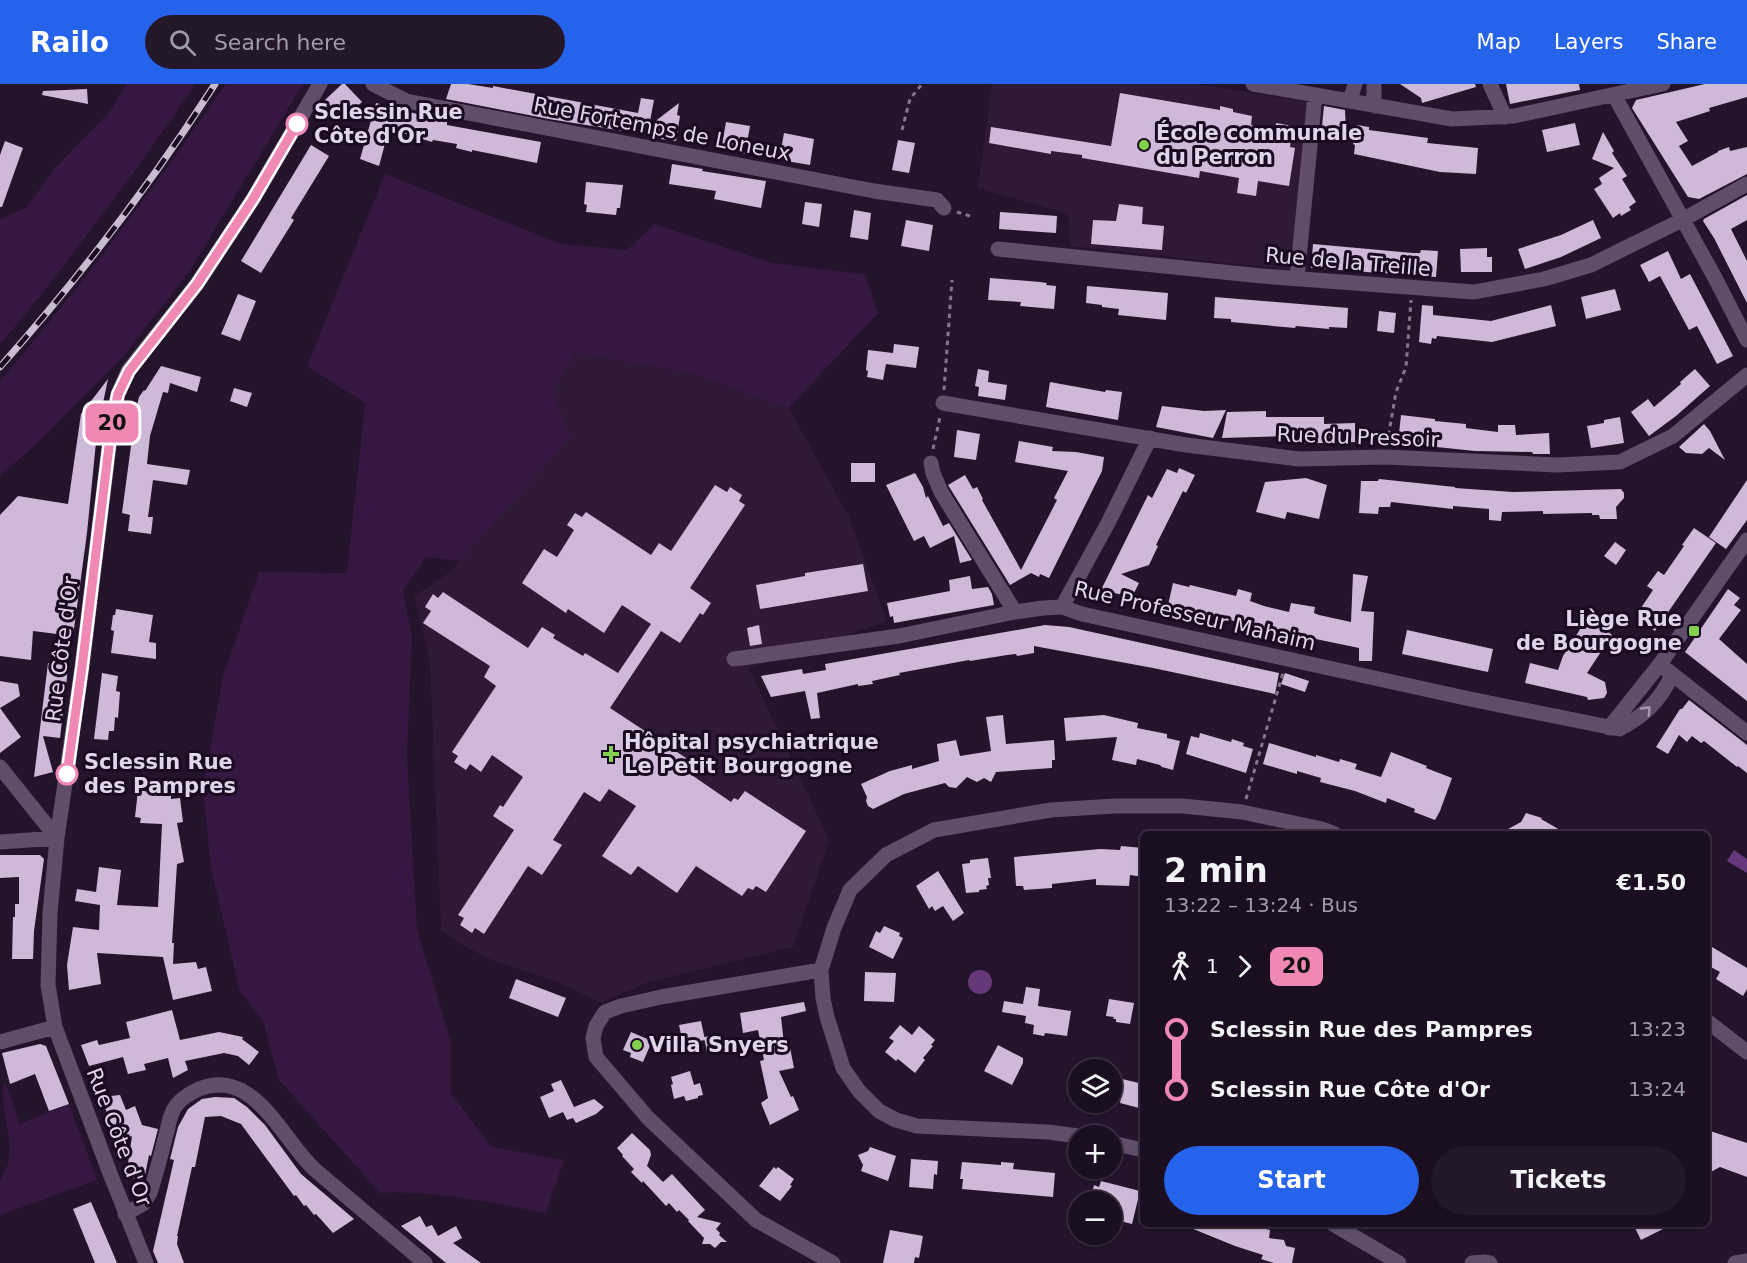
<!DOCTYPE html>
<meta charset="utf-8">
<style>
:root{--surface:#1a0e20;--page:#231729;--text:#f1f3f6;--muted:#9f9ca5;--line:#382e3e;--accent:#2563eb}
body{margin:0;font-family:"DejaVu Sans",sans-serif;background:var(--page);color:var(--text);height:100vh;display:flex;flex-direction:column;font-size:22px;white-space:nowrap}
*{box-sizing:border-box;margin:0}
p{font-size:20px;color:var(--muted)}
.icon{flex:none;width:33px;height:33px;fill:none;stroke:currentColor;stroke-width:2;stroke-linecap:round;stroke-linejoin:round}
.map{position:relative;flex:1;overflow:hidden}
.sheet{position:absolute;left:1140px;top:747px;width:570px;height:396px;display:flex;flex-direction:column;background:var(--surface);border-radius:9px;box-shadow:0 2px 4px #0004,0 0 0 2px var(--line)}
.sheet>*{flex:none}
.badge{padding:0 12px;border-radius:9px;font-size:21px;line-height:39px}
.buttons{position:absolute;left:1068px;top:975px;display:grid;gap:12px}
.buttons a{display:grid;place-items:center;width:54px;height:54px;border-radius:50%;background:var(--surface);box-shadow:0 2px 4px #0004,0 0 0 2px var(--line);font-size:30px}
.map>.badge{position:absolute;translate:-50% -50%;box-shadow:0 0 0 3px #fff}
.legs{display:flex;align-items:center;gap:9px;height:66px;padding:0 24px;font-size:20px}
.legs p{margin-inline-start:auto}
.head{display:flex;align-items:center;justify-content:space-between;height:102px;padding:0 24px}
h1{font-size:33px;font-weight:800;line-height:45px}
.action{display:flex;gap:12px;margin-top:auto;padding:12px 24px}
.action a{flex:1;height:69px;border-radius:36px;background:var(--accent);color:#fff;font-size:24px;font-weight:800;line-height:69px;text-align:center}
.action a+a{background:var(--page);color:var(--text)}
ul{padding:0 24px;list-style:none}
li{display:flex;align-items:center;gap:21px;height:60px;font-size:22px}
li i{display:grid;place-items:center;width:9px;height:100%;margin:0 8px;background:currentColor}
li i::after{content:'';width:15px;height:15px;margin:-8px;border:4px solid;border-radius:50%;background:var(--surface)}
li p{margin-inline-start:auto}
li:first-child i{background:linear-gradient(#0000 50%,currentColor 0)}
li:last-child i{background:linear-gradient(currentColor 50%,#0000 0)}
header{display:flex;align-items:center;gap:36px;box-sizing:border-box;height:84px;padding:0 30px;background:var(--accent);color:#fff}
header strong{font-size:28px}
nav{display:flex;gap:33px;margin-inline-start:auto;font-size:21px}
.search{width:420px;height:54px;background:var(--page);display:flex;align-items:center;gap:15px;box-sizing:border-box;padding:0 21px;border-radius:33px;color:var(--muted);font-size:22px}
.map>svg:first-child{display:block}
</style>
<header>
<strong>Railo</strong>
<div class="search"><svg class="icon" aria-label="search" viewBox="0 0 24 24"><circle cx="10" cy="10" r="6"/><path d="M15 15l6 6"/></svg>Search here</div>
<nav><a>Map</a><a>Layers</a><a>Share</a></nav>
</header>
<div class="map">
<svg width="1747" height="1179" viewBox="0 0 1747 1179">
<rect width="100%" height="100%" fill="#23132b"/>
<path fill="#2e1937" d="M992,0H1198L1308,18L1293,186L1070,162L1068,130L978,104Z
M576,269L689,289L789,324L849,433L887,537L749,584L829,756L793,863L646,899L601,919L562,900L484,873L441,847L430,577L414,512L450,488L570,352L552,308Z"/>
<path fill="#351742" d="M126,0H195C159,55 120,108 80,160C54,194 29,228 0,260V135L26,124L55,84L111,26Z
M226,0H303L191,185L124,272L44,353L0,392V297C81,203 155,102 226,0Z
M385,90L562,160L627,166L654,140L772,179L865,190L878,229L789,324L689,289L576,269L552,308L571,352L460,477L426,473L403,507L412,553L407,672L417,845L451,958V1010L492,1063L564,1076L546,1129C491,1119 435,1106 380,1109L279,996L263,937L240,908L211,785L203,705L223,593L259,488L347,489L365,319L307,282Z
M6,999L20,1040L69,1020L97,1096L0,1131V1097L8,1080L10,1064L3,1016V1003Z"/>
<path fill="#66387a" d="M1734,766L1747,775V789L1727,777Z
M968 898a12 12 0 1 1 24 0a12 12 0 1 1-24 0Z"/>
<path fill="#ceb9d9" d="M342,0H345L362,18L343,35L325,16Z
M451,0H468L493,4V2L638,29L641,14L654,16L649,42L679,19L677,31L680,32L676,57L661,55V53L549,35L446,15Z
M1400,0H1475L1476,3L1422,19L1421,14Z
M1506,0H1579L1580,6L1510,20Z
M1705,0H1747V13L1709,24L1710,27L1676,38L1688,57L1679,62L1692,82L1718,68V67L1729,63L1730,67L1747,63V90L1699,115L1688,113L1632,24L1636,16Z
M87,5L88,20L42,11L43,7Z
M1120,9L1220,26V22L1233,25V28L1252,32L1251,41L1275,45L1276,39L1293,42L1290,63L1295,64L1289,102L1258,97L1256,112L1237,109L1239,94L1200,87L1199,94L1082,74V71L1051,67V70L989,59L991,43L1111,62Z
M376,19L447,38V41L541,58L537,79L472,66V68L456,64L457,60L433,56L432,58L389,45L379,82L360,75Z
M1324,22L1345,26L1346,46L1322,42Z
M726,38L750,42L745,70L731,67V63L722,61Z
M1575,39L1580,61L1547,68L1542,46Z
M1357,41L1369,43V46L1428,54L1427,59L1478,64L1476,90L1440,88L1354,70L1355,61L1353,60Z
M1603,48L1614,67L1612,69L1627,92L1622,95L1636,118L1629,123L1631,126L1621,132L1620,129L1613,134L1594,105L1602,100L1599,94L1614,84L1592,75Z
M784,49L814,55L810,81L786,77L788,67L781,66Z
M898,56L915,59L909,89L892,86Z
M5,57L23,64L2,123H0V71Z
M311,61L329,72L291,134L294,136L261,189L241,177Z
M672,80L703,85L702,87L766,97L761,124L714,115L716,107L669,100Z
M586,98L623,101L620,124H617L616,131L586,128L587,121L584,120Z
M1747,111V136L1731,145L1747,177V219L1714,154L1703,137L1704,135Z
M805,118L822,120L819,143L802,140Z
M1119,120L1143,123L1142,140L1164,142L1162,166L1091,160L1093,136L1116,137Z
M854,126L871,129L868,156L850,153Z
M1000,128L1057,132L1056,149L999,145Z
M906,136L933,141L929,167L901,162Z
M1593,136L1601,154L1561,173L1525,185L1518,165L1561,151Z
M1313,160L1413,169H1420L1421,166L1438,167L1436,193L1311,184Z
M1487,164V173H1492V188H1461L1460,165Z
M1668,167L1681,195L1690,190L1733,272L1717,280L1697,242L1689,246L1660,192L1649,198L1640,181Z
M990,194L1040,198L1047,199L1046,201L1056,202L1054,225L1020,222L1021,218L988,216Z
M1087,202L1168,209L1166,236L1118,231L1119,225L1102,223V221L1086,219Z
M1615,205L1621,226L1586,235L1581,213Z
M238,210L256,217L240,257L221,250Z
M1215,213L1348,224L1347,244L1329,243V245L1296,242L1295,244L1231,238V235L1214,234Z
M1422,221L1433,222V231L1491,237L1551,221L1556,242L1492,258L1437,252L1436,255L1432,254L1431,260L1419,258Z
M1379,227L1396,229L1394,249L1377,247Z
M894,260L919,263L916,284L886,280L883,296L867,293L868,287L866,286L868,266L893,269Z
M161,282L201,293L197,308L170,299L168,309L163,308L150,352L147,380L190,386L187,401L153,396L148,433H153L151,450L128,447L130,431L122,429L136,325L139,313L144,306L145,307Z
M978,285L989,287L988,298L1007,301L1005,316L978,312L979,303L975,302Z
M1695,285L1710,302L1676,332L1649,352L1631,328L1648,315L1654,323L1681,300L1680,298Z
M108,295L97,348L87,449L73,552L33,547L31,576L0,572V431L18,412L68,420L81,330Z
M1050,298L1105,308L1106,306L1122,308L1118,336L1046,323Z
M234,304L252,309L247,323L230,317Z
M1162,322L1204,327L1226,326L1213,354L1156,343Z
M1266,327V333H1324V340L1355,339V358L1289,360V352L1222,354L1227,328Z
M1401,331L1435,335V337L1466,340V344L1498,348V341H1515L1516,351L1549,349L1550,370H1533L1532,368L1475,367L1398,359Z
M1620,333L1624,359L1591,364L1587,342L1604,339V336Z
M1704,340L1710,347L1725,376L1709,364L1702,370L1686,369L1679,363Z
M957,346L980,350L976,376L954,373Z
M1019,357L1053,363L1052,367L1076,368L1104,373L1102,387L1049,494L1040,490L1039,493L1031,489L1010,501L948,401L965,391L973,405L977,403L983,415L982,416L1021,486L1057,416L1054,414L1068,387L1015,378Z
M851,379H875V398H851Z
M1179,384L1195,391L1186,409L1183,407L1156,461L1158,462L1149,481L1121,490L1139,499L1132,513L1101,506L1148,411L1152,414L1167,385L1177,389Z
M915,389L923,403L926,414L928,412L943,442L949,439L972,476L960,479L954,452L930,464L924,452L914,457L886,401Z
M1306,394L1327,401L1319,435L1287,428L1285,435L1256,428L1265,398Z
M1379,395L1455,403V404L1513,408L1621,405L1624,409V414L1616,423L1617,435H1600L1599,431H1592V429L1543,430V427L1502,428L1501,437L1489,436V425L1453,422V425L1391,418L1390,423H1379L1378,430L1359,429L1361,397H1378Z
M1747,396V436L1726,465L1709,453Z
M715,401L727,408L730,403L742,411L739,417L745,421L690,504L711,519L703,531L700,529L680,559L661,547L610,624L686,674L680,683L731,718L734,714L738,716L745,707L806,747L766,808L756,802L753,806L748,804L742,812L696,782L677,809L638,782L631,791L602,772L636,722L609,705L600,718L584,708L553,756L562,761L542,791L528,782L484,850L475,844L472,849L460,841L464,834L458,831L514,746L493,732L500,721L503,723L523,693L492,671L481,688L470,680L466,686L454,678L458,672L452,668L496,602L484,593L490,582L423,539L431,527L425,523L433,510L438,514L443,508L528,564L542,543L555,551L553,554L583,572L585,569L618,589L651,540L622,521L604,549L568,525L566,529L522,499L544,465L557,473L574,446L567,441L575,429L582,433L586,428L651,471L659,459L671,467Z
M1694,444L1716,459L1655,547L1637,534L1641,528L1639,527L1653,506L1647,502L1658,487L1664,491L1684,462L1682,461Z
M1615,458L1626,466L1616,481L1604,472Z
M863,480L868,507L760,525L756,501L805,492V489Z
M1353,490L1368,492L1361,527L1374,528L1372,577H1359V564L1267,545L1168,521L1173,499L1189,503L1190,501L1236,512L1238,505L1252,509L1250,517L1264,522L1289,528L1291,519L1315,523L1314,529L1319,531L1351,538Z
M970,492L972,505L988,503L992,510L994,521L894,539L893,532L890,533L887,519L950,507L949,496Z
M1728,505L1740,514L1734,521L1741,526L1719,555L1747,580V617L1685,568Z
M116,525L153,531L149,558L156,559V575L111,569L114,547L111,546L113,531H115Z
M1584,539L1593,544L1598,539L1612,551L1587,589L1605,598L1607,609L1604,614L1588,616L1587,613L1525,599L1530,579L1558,586L1563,572Z
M759,541L762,560L750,562L747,544Z
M1045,541L1069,543L1279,589L1275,610L1153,584L1034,562V569L1017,572L1016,570L1007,571L970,577L969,576L899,589L900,591L872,597L873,600L858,602V600L817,609L820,634L811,635L805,607L771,613L761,592L802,585L803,590L826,586L825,580Z
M1407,546L1493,565L1488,588L1402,570Z
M48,579L71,582L68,584L60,654L43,652L53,688L34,693Z
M102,589L118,592L116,607L120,608L118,634L115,633L114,647H109L108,656L94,655Z
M1285,589L1309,597L1305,608L1281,600Z
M0,597L18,600L20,612L0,624Z
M1689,616L1747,661V689L1738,682L1737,683L1704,657L1701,659L1692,652L1687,658L1679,651L1668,670L1656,663L1680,625H1682Z
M0,624L21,653L0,669Z
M1003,631L1006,660L1054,656L1055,676H1052V684L996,688L991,698L984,694L977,698L967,693L956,704L949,703L945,699L904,710L873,725L868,722L866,717L867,713L861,700L890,687L912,681V685L939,677L937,660L956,656L960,672L991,667L986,633Z
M1104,631L1138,639L1137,644L1167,650V654L1180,657L1173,686L1162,683L1160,681L1137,675L1136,681L1112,676L1117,653L1066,657L1064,634Z
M1200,649L1231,658L1232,655L1244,659L1243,662L1253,665L1246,689L1186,670L1191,652L1199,654Z
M1269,659L1316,673V671L1339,678L1340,675L1357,680L1355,685L1381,693L1391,668L1427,682L1426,684L1452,694L1440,727L1435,736L1414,728L1415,725L1387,714L1386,719L1355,707L1320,698L1321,694L1297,687V690L1263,680Z
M138,706L161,710L162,712H171V715L180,714L183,738L177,739L184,778L177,780L172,859H174L173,880L196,878L198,885L206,883L212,907L173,916L163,873L97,869L101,900L69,906L67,881L73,843L99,846L100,821L75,817L77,805L96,808L99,783L121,786L117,821L158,823L162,740L140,739L141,734L135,733Z
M1526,729L1542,734L1541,735L1567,750H1499L1521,738Z
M1121,762L1143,764V793L1130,791L1129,802L1096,801V795L1052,800V804L1024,806L1023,802H1016L1014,773L1100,765L1120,766Z
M0,771H40L44,775L34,847L33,875H12L13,833H15V820H19V793L0,794Z
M988,774L991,794H988L989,801L986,802L987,805L979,806V808L966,809L962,780L970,779V776Z
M938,787L964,829L953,837L943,822L935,827L932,822L929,825L916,802Z
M884,842L900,849L899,852L903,854L893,875L869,863L876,847L880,849Z
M1707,860L1747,884V905L1743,912L1716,895L1720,888L1707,881Z
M865,888L896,889L894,918L864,917Z
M516,895L566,914L558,933L509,914Z
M1026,903L1040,905L1038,922L1071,927L1067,952L1045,949L1044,952L1033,950L1034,941L1025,939L1026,932L1002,928L1004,917L1023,920Z
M1109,915L1134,919L1130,940L1116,938V935H1113L1114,933L1106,932Z
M804,918L806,927L781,933L784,960L789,958L794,984L779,987L791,1013L793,1012L799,1026L770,1041L761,1019L768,1014L760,977L764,976L758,946L743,949L740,929Z
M172,926L180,956L219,948L243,953L242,955L259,968L249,981L238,972L224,969L185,977L188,986L173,994L168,974L144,980L146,986L128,990L123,973L89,982L81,961L97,956L99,961L130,954L126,938Z
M701,937L705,956L683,960L679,941Z
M900,941L912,951L919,942L935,956L931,961L933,962L923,974L925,976L915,989L898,975L896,977L885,968L894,957L889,954Z
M631,948L652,957L643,978L630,973L631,969L623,966Z
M718,951L721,966L707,968L704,953Z
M40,960L46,962L69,1020L49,1027L35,990L10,1000L2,969Z
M998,961L1023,974V979L1012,1001L984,987Z
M690,987L694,1001L700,999L703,1011L698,1012V1014L686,1017L684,1012L674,1015L671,1001L673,1000L671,993Z
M1118,994L1143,1000V1025L1120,1019L1122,1009L1114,1006Z
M561,996L574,1023L594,1015L604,1023L596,1030L576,1039L573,1034L567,1036L563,1028L549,1034L540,1013L554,1007L551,1000Z
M120,1011L126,1026L135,1022L142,1041L158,1045L151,1072L149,1071L144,1096L126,1093L132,1052L118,1058L101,1013Z
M215,1013L234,1014L247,1023L265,1041L301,1090L354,1135L333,1149L316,1130L314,1131L306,1121L304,1122L296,1111L294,1112L241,1040L221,1032L205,1033L195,1083H192L177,1152H178L177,1160L184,1179H158L153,1167L174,1076L170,1075L178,1043L188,1025L202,1015Z
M1707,1046L1747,1059V1093L1720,1083L1707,1090Z
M632,1049L650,1066L651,1071L647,1082L663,1098L672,1090L705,1126L697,1133L721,1139L716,1145L720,1149L719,1151L727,1158H721L715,1164L710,1160H702L704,1154L688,1137L689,1136L679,1126L677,1128L669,1119L666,1122L643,1097L642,1099L631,1088L634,1085L622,1072L623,1071L617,1064Z
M870,1063L896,1072L888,1097L861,1087L863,1081L858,1071L868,1067Z
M911,1075L938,1077L937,1091L934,1090L933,1105L909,1103Z
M962,1078L1001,1081V1078L1014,1079L1013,1085L1055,1089L1053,1113L962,1105L963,1095H960Z
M774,1083L776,1085L778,1083L794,1095L790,1101L792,1102L780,1117L759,1102Z
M1101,1097L1140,1107L1132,1140L1112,1135V1118H1090L1094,1101L1099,1103Z
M91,1118L112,1167L117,1179H95L73,1125Z
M420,1132L426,1143L432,1141L438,1152L456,1142L462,1154L453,1159L481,1179H446L401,1142Z
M1181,1140H1244L1270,1146L1269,1154L1284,1156L1286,1162L1295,1164L1292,1179H1274L1261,1175L1263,1171L1235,1162Z
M1633,1140H1673L1641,1156Z
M890,1146L923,1152L919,1174L915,1173L914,1179H883Z"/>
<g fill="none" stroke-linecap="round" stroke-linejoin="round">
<path stroke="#84768b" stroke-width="3" stroke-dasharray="4.5 4.5" stroke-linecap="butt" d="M902,46L910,15L922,0
M957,128L970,132
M944,306L952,196
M1387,360L1396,308L1406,283L1411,216
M933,365L940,333
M1246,715L1283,589"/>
<path stroke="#604d69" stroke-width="15" d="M373,0L406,17L874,107L937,116L944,124
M1253,0L1452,35L1514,32L1663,0
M1490,0L1505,33
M1614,11L1714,192L1747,256
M1350,17L1355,0
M1374,22V0
M998,165L1262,192L1474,208L1544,195L1591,181L1682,136L1747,100
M1297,194L1315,11
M943,319L1186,361L1299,375L1385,373L1557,381L1620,378L1673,352L1747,291
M931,379L933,389L941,408L1015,528
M1062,523L1108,439L1150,354
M734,575L899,552L1015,528L1043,524L1062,523L1082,530L1470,615L1619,645C1644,632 1660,617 1672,591
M1667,586L1747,649
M1609,644L1660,580L1747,456
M0,683L57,754
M0,758L57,754
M821,886L661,913L621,922L605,928L596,942L593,954L596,973L648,1034L756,1136L833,1179
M1707,937L1747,968
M0,958L55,943
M1078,1052L1048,1048L917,1042L896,1036L879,1027L859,1007L843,984L827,933L823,914L821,886L834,844L850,806L886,771L934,746L1051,726L1115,722H1183L1242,728L1322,745L1335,750
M1112,1059L1143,1066
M125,1130L143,1120L150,1109C156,1090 161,1071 166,1051C168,1044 169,1036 172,1029C176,1018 188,1010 199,1005C254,983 281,1054 314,1085L425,1179
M1333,1140L1399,1179
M146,1179L111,1092L55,943L48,901L50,829L57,754L82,583L112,338L118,310L128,287L197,200L253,115L320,0
M1472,1179L1484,1178L1490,1179
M1735,1179L1747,1177"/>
<g stroke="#c8bcce" stroke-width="7">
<path id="rail" d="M0,283C79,194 151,100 215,0"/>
</g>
<use href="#rail" stroke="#1a0a21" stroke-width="4.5" stroke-dasharray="14" stroke-linecap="butt"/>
</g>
<defs><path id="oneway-chevron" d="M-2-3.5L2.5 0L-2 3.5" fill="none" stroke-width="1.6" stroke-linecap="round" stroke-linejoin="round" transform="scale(1.5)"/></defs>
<use stroke="#a798ae" href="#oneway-chevron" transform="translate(1647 626) rotate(-46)"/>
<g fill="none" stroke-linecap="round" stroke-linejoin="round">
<g stroke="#fff" stroke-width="14">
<path id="line-1" d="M67,690L82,583L112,338L118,310L129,287L197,200L253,115L297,40"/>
</g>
<use href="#line-1" stroke="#f088b6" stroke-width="9"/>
</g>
<g fill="#fff" stroke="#f088b6" stroke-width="3">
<circle cx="297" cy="40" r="10"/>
<circle cx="67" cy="690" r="10"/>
</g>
<g fill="#84cf4d" stroke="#1a0a21" stroke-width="2">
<circle cx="1144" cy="61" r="6"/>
<rect x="1688" y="541" width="12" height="12" rx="3"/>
<path d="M608 661h6v6h6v6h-6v6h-6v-6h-6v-6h6z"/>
<circle cx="637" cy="961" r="6"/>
</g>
<g text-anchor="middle" stroke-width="6" stroke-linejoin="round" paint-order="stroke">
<g font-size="21" font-weight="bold" fill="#e1d6e7" stroke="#1a0a21" text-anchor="start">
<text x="314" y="35">Sclessin Rue<tspan x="314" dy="24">Côte d'Or</tspan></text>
<text x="84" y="685">Sclessin Rue<tspan x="84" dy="24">des Pampres</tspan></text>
</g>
<g font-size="21" fill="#e1d6e7" stroke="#1a0a21">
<text transform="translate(662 45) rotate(11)" y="7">Rue Fortemps de Loneux</text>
<text transform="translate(1348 178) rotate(5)" y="7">Rue de la Treille</text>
<text transform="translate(1358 353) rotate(2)" y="7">Rue du Pressoir</text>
<text transform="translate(1195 532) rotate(13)" y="7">Rue Professeur Mahaim</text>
<text transform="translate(62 565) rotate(-83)" y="7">Rue Côte d'Or</text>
<text transform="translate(119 1053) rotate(69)" y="7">Rue Côte d'Or</text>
</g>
<g font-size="21" font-weight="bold" fill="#e1d6e7" stroke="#1a0a21" text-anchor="start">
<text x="1156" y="56">École communale<tspan x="1156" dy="24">du Perron</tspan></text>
<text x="1682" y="542" text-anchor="end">Liège Rue<tspan x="1682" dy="24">de Bourgogne</tspan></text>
<text x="624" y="665">Hôpital psychiatrique<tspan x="624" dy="24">Le Petit Bourgogne</tspan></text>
<text x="649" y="968">Villa Snyers</text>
</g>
</g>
</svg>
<div class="buttons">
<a><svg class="icon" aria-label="layers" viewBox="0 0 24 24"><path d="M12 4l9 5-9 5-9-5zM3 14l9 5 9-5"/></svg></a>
<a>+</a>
<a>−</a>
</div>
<b class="badge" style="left:112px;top:339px;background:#f088b6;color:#111">20</b>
<section class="sheet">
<div class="head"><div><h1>2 min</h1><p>13:22 – 13:24 · Bus</p></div><b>€1.50</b></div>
<div class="legs"><svg class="icon" aria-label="walk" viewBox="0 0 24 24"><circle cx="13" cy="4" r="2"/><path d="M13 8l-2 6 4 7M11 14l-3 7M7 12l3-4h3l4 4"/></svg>1<svg class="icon" aria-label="forward" viewBox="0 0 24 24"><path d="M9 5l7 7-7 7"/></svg><b class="badge" style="background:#f088b6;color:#111">20</b></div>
<ul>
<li><i style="color:#f088b6"></i><b>Sclessin Rue des Pampres</b><p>13:23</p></li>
<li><i style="color:#f088b6"></i><b>Sclessin Rue Côte d'Or</b><p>13:24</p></li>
</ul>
<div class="action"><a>Start</a><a>Tickets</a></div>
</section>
</div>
